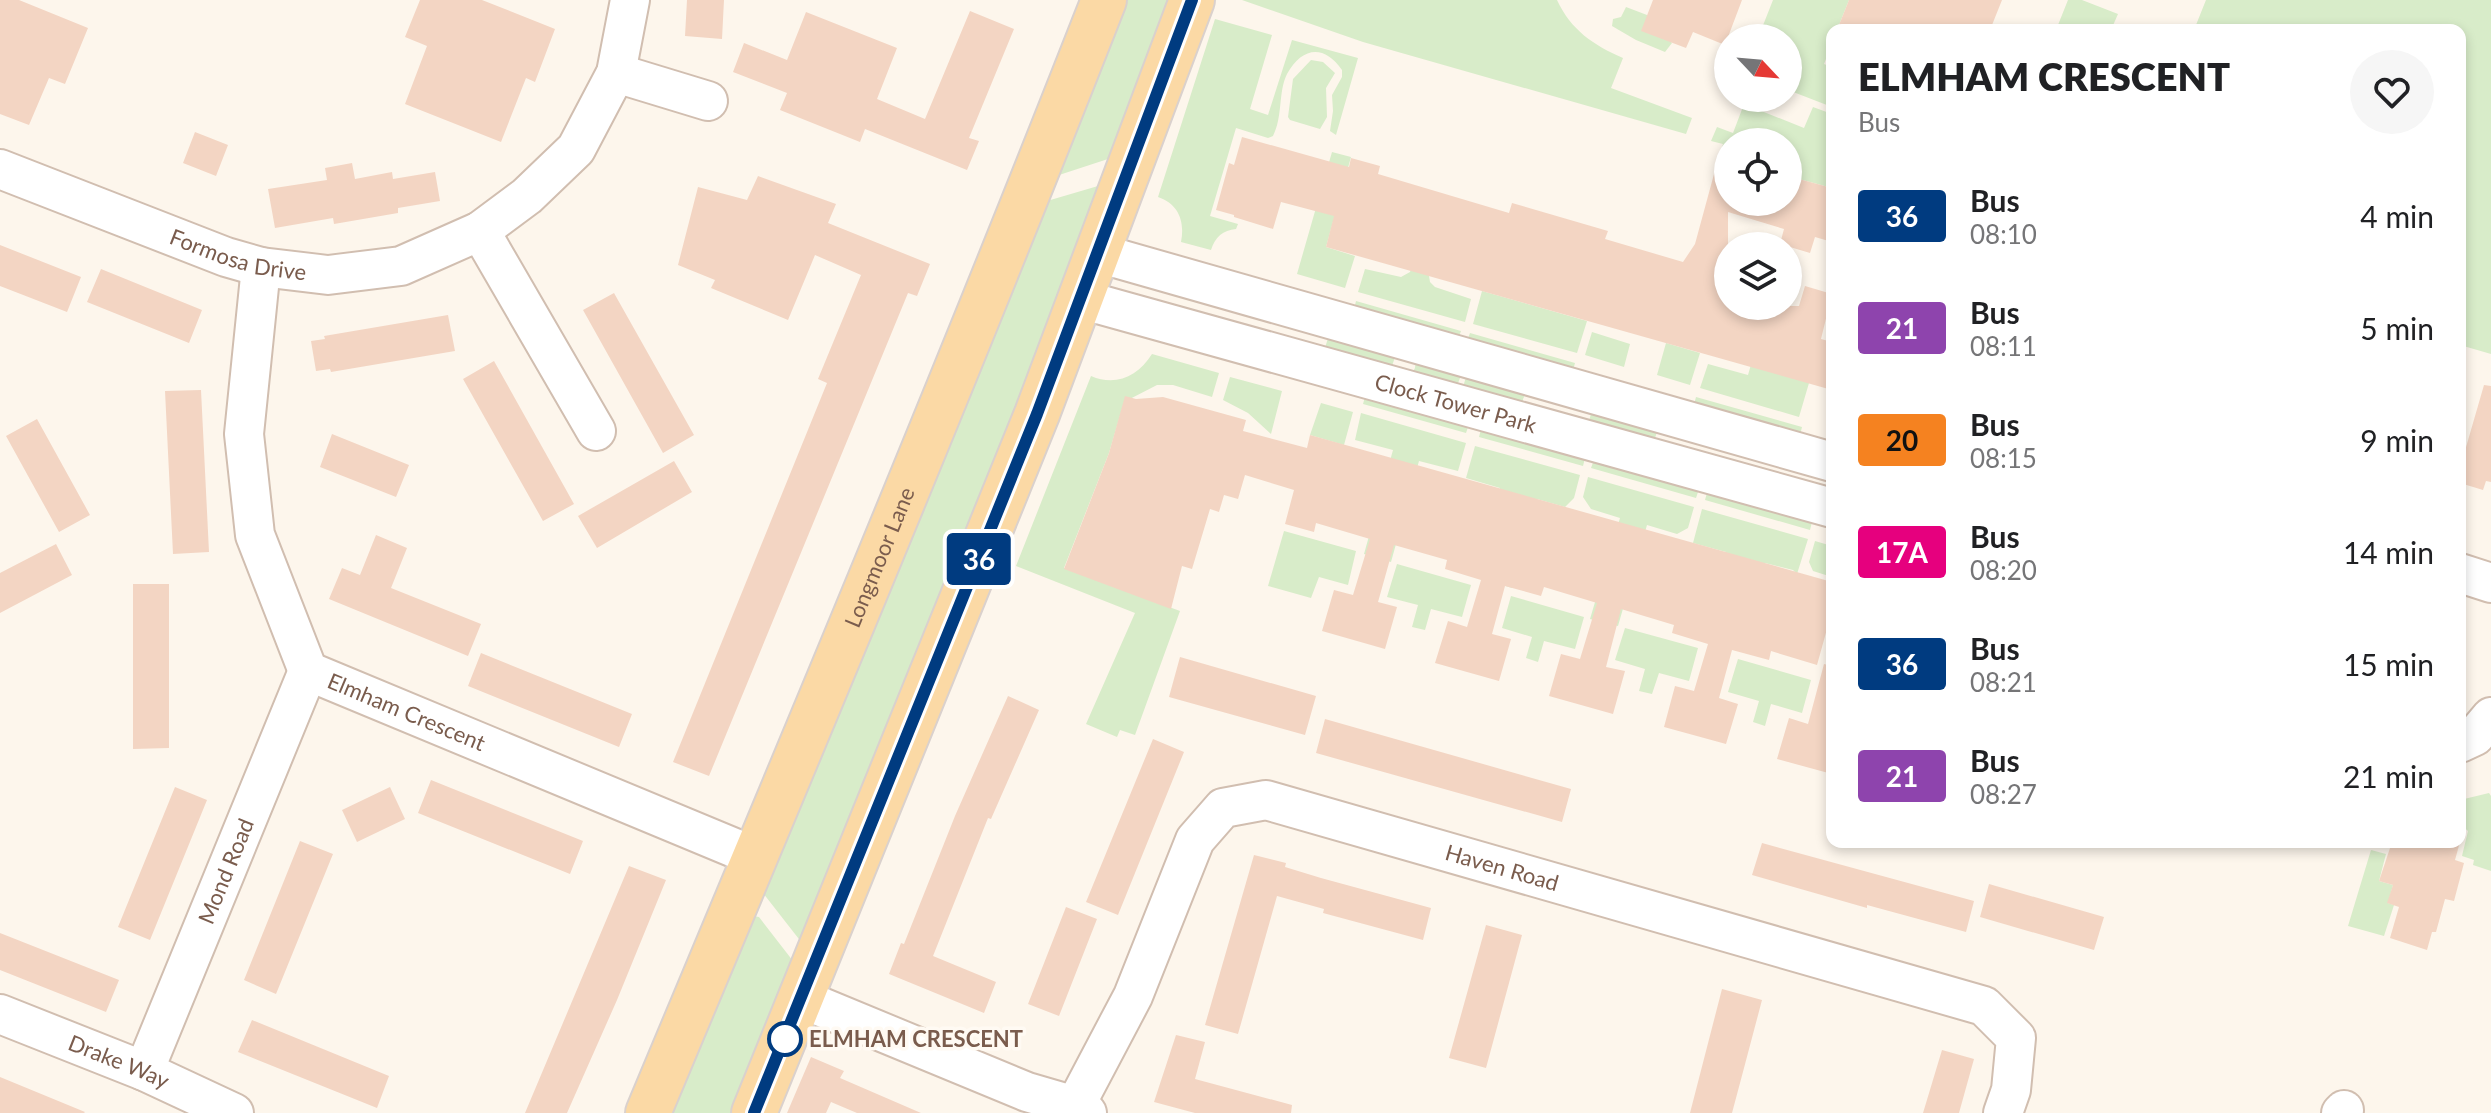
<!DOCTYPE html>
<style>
:root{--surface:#fff;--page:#f6f6f6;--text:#202124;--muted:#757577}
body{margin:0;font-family:Lato,sans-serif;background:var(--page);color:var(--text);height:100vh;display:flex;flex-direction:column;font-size:30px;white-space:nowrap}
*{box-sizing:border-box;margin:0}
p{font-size:26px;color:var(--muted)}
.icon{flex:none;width:44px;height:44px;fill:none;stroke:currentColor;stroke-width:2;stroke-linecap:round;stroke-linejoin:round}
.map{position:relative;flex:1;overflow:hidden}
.side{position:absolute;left:1826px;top:24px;width:640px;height:824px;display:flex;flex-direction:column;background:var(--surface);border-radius:16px;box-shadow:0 4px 12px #0003}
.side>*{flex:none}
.badge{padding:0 16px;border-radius:6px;font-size:28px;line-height:52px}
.needle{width:52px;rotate:116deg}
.buttons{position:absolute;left:1714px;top:24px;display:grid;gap:16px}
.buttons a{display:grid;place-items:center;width:88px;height:88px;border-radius:50%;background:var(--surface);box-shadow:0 4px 12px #0003;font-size:40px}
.map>.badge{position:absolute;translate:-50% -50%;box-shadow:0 0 0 4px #fff}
.round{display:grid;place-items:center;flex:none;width:84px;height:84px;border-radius:42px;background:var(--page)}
.head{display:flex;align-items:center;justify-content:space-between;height:136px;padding:0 32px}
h1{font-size:38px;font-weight:800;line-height:60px}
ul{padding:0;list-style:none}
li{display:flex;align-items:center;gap:24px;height:112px;padding:0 32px}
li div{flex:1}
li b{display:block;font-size:30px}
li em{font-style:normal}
li .badge{min-width:88px;font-weight:700;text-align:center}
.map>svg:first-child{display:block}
</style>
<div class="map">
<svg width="2491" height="1113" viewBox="0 0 2491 1113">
<rect width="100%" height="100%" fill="#fdf6ec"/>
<path fill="#d8ecc9" d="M1124,0H1169L1108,159L1056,176Z
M1242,0H1557C1571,30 1593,45 1623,58L1611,88L1692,118L1686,134L1363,42Z
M1773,0H1849L1837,30H1832V44L1824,64L1832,67V107L1788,90V38H1758Z
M2068,0H2082L2118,14L2111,30H2056Z
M2206,0H2491V354L2460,345V30H2194Z
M1626,7L1647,15L1672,43L1665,52L1636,40L1612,26L1613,19L1621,17Z
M1215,19L1272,35L1250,109L1268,115L1292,40L1358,58L1336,135L1330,131L1333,111L1332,95L1342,77V70C1324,44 1302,47 1287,74C1278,92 1283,117 1273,136L1268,138L1236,128L1210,216L1238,224L1236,229C1223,230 1215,237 1211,250L1181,242C1185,222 1179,204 1158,197Z
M1311,60L1323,62L1335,73L1326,88L1327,117L1320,129L1290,120L1288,117L1293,79Z
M1744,104L1804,128L1813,107L1832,114V188L1788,176V142H1728V160L1719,157L1723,144L1711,141L1717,127L1733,133Z
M1332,152L1351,157L1326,247L1355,256L1345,288L1297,274Z
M1098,186L1063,292L802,943L763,893L1047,201Z
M1414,262L1429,276L1430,282L1435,287L1471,299L1465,322L1358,292L1365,269L1401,277L1410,272Z
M1482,291L1587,321L1577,353L1473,324Z
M1356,301L1461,331L1457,342L1353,313Z
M1766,312L1809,383L1799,417L1700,388L1708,364L1748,375Z
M1592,332L1630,344L1624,367L1585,355Z
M1470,333L1575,363L1572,374L1466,344Z
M1329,335L1397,351L1390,372L1324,351Z
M1666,343L1700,353L1690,385L1657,375Z
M1152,354L1219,373L1212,397L1173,385H1157L1124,402L1109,453L1064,568L1180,611L1135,735L1120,730L1117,737L1086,724L1135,613L1016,566L1091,376C1116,387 1138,376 1152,354Z
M1416,357L1462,373L1456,388L1410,377L1415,368Z
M1467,374L1528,389L1523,399L1522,410L1462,390Z
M1230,377L1282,391L1271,434L1248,413L1223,400Z
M1366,393L1470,421L1466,433L1363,404Z
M1696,397L1802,427L1799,439L1693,408Z
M1321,403L1353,412L1344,445L1310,435Z
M1592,410L1659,426L1653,444L1588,425Z
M1361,413L1466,443L1458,471L1419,461L1391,562L1364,554L1393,450L1355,440Z
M1482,425L1586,454L1583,466L1479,437Z
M1475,446L1580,475L1574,498L1565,507L1537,499L1512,588L1473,576L1500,488L1466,478Z
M1595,457L1700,486L1696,498L1591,468Z
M1588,477L1694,507L1688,528L1677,534L1647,525L1618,626L1590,619L1620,518L1591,509L1583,497Z
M1708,489L1813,518L1810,530L1705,500Z
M1702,509L1808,539L1797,574L1793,570L1765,563L1739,650L1726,552L1693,543Z
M1284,531L1356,551L1348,585L1319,577L1311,598L1268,586Z
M1815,541L1832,546V577L1813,571L1809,562Z
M1397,564L1471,585L1462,617L1431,609L1425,630L1412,627L1418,605L1387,597Z
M1511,596L1584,617L1575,649L1544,641L1538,662L1526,658L1532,637L1502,628Z
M1625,628L1698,648L1689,681L1659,673L1652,694L1639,691L1645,669L1615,660Z
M1738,659L1811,680L1802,713L1771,704L1765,726L1753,722L1759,701L1728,692Z
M2489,793L2491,796V871L2473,865L2474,860L2462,856L2468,831L2460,824V800Z
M2371,850L2386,854L2379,881L2393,885L2388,903L2394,905L2384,936L2348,926Z
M753,916L759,917L793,961L732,1113H671Z"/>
<path fill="#f3d5c3" d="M0,0H19L88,28L65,84L49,78L29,125L0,114Z
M420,0H482L555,29L535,82L526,78L501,142L405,104L427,46L405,37Z
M687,0H724L722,39L685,36Z
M1653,0H1742L1725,45L1693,32L1686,48L1641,31Z
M1849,0H2002L1990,30H1837Z
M970,11L1014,29L969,138L979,141L967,170L865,129L860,142L780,110L787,93L733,72L744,43L787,60L806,12L897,48L877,99L925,119Z
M195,132L228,145L216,176L183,163Z
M1242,137L1349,167L1351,158L1380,166L1378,174L1509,213L1512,203L1608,231L1605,239L1683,262L1695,244L1720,152L1728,153V202H1788V176L1832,188V242L1815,237L1810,253L1780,244L1784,229L1728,212V306H1799L1805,286L1832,294L1821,339L1832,342V390L1326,247L1334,216L1281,202L1273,229L1234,217V215L1216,210L1229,163L1234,165Z
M352,163L355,179L392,172L393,179L435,172L440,201L398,208V213L334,224L333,218L275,228L268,189L327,180L325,168Z
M758,176L836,204L828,223L930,264L917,296L908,293L709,776L673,762L827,383L818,379L861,275L815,255L788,320L711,288L715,280L678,265L698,187L747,200Z
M0,245L81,277L67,312L0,286Z
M101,269L202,310L189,343L87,302Z
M614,293L694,435L663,453L583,310Z
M448,315L455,351L331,372L330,369L316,371L311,341L325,339L324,336Z
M494,361L574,504L543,521L463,379Z
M2484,385L2491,386V482L2486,481L2483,490L2460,483V468Z
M201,390L209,552L173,554L165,391Z
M1125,396L1136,399L1163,397L1246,420L1243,431L1307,448L1310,435L1832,582V611L1817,665L1771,651L1769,660L1732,650L1719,698L1738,704L1726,744L1664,727L1675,686L1694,691L1708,644L1672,633L1674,625L1621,609L1606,667L1625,671L1613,714L1549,696L1561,654L1580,659L1597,603L1544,587L1541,596L1505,586L1492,634L1511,639L1499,681L1435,663L1448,621L1467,627L1481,580L1445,569L1447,560L1394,545L1378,602L1397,607L1385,649L1322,631L1334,590L1353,595L1370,539L1316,523L1314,532L1285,524L1294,490L1245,475L1238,499L1224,495L1219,512L1210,509L1192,569L1182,566L1171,609L1064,569L1109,453Z
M37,419L90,515L59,532L6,436Z
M332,434L409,465L396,497L320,467Z
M674,461L692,492L597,548L578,516Z
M376,535L407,548L391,588L481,624L468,656L329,599L342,568L360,575Z
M56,544L72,575L0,613V573Z
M133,584H169V748L133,749Z
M481,653L632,714L619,747L468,686Z
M1180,657L1316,696L1305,735L1169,697Z
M1824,664L1832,666V774L1777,759L1789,718L1808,724Z
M1008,696L1039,710L991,819L988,818L933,956L996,982L984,1013L889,974L901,943L904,944L955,816Z
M1325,719L1571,789L1562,822L1316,753Z
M1153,739L1184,752L1118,915L1086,902Z
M431,780L583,841L570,874L418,813Z
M175,787L207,800L150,940L118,927Z
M390,787L405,819L357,842L342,810Z
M300,841L333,854L276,994L244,980Z
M2392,842H2460L2455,860L2464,863L2454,901L2445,899L2436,932H2432L2427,950L2390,938L2399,907L2387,903L2393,885L2379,881Z
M1762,843L1974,901L1966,932L1867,905V908L1752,875Z
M1254,855L1286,863L1285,867L1321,878L1431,908L1423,940L1323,913L1324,909L1277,896L1238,1034L1205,1025Z
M629,866L666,880L617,1000L567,1113H525Z
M1989,884L2104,917L2094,950L1980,917Z
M1066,907L1097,919L1059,1016L1028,1004Z
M1486,925L1522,935L1486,1068L1449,1058Z
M0,933L119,980L106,1012L0,970Z
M1722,989L1762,1000L1744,1068L1732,1113H1690Z
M252,1020L389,1076L377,1108L238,1052Z
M1176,1035L1205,1042L1195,1079L1292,1105L1291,1113H1195L1154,1102Z
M1942,1050L1974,1059L1959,1113H1923Z
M811,1057L844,1071L840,1078L921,1113H857L831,1102L826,1113H787Z
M0,1077L85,1112L84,1113H0Z"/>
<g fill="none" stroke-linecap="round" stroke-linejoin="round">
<g stroke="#d1beb0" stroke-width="42">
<g id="minor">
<path d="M616,73L708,101"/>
<path id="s1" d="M0,169L226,257L261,267L328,275L401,266L480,231L527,196L576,149L616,73L630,0"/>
<path d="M480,231L596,431"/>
<path d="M1098,253L1832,462"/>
<path id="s2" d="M261,267L244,434L255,535L308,671L756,857"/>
<path id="s3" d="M1080,299L1832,508"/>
<path d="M2460,573L2491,583"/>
<path d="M2460,743L2475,736L2491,717"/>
<path d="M802,999L1027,1092L1075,1106L1087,1113"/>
<path id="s4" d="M0,1014L144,1071L234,1113"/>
<path id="s5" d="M144,1071L308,671"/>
<path id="s6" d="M1075,1106L1133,996L1195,840L1223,808L1266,800L1984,1006L2016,1038L2011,1090L2003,1113"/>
<path d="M2341,1113L2344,1110"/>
</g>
</g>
<g stroke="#dad1cd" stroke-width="48">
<g id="primary">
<path id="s7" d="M648,1113C803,743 958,373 1104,0"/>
<path d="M754,1113L1037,414L1192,0"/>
</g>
</g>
<use href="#minor" stroke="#fff" stroke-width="38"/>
<use href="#primary" stroke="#fbd9a5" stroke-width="44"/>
</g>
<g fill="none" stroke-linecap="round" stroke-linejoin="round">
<g stroke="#fff" stroke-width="18">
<path id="line" d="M754,1113L1037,414L1192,0"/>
</g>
<use href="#line" stroke="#003b80" stroke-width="12"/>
</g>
<circle fill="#fff" stroke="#003b80" stroke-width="4" cx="785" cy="1039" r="16"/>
<g text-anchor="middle" stroke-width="7" stroke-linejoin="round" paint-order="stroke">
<g font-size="22" fill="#7a5c4d" stroke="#fffaf3">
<text dy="8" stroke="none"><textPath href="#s1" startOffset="254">Formosa Drive</textPath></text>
<text dy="8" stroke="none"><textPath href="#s3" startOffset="390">Clock Tower Park</textPath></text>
<text dy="8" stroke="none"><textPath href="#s7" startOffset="602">Longmoor Lane</textPath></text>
<text dy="8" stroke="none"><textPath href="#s2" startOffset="522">Elmham Crescent</textPath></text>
<text dy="8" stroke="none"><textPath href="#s6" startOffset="624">Haven Road</textPath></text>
<text dy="8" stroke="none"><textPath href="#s5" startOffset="216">Mond Road</textPath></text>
<text dy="8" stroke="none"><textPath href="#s4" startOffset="128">Drake Way</textPath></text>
</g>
<g font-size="22" font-weight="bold" fill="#7a5c4d" stroke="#fffaf3" text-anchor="start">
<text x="809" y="1047">ELMHAM CRESCENT</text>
</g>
</g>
</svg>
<div class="buttons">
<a><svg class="needle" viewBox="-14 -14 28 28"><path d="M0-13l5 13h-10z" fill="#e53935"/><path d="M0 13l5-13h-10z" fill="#757577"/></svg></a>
<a><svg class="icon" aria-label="locate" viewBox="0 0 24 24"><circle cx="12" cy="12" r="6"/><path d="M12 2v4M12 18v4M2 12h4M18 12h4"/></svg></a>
<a><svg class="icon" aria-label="layers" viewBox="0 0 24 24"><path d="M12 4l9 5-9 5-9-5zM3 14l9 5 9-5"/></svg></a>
</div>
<b class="badge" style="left:979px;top:559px;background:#003b80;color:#fff">36</b>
<section class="side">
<div class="head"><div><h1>ELMHAM CRESCENT</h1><p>Bus</p></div><a class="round"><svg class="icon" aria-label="heart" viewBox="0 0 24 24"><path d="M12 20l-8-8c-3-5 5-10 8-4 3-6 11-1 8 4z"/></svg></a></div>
<ul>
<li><span class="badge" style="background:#003b80;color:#fff">36</span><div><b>Bus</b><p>08:10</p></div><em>4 min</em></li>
<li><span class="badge" style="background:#8e44ad;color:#fff">21</span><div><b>Bus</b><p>08:11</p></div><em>5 min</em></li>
<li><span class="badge" style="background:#f58220;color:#111">20</span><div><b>Bus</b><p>08:15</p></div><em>9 min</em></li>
<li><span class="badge" style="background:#e6007e;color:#fff">17A</span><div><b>Bus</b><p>08:20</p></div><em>14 min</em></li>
<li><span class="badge" style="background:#003b80;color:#fff">36</span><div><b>Bus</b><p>08:21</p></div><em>15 min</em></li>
<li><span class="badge" style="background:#8e44ad;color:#fff">21</span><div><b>Bus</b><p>08:27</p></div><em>21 min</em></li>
</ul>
</section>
</div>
